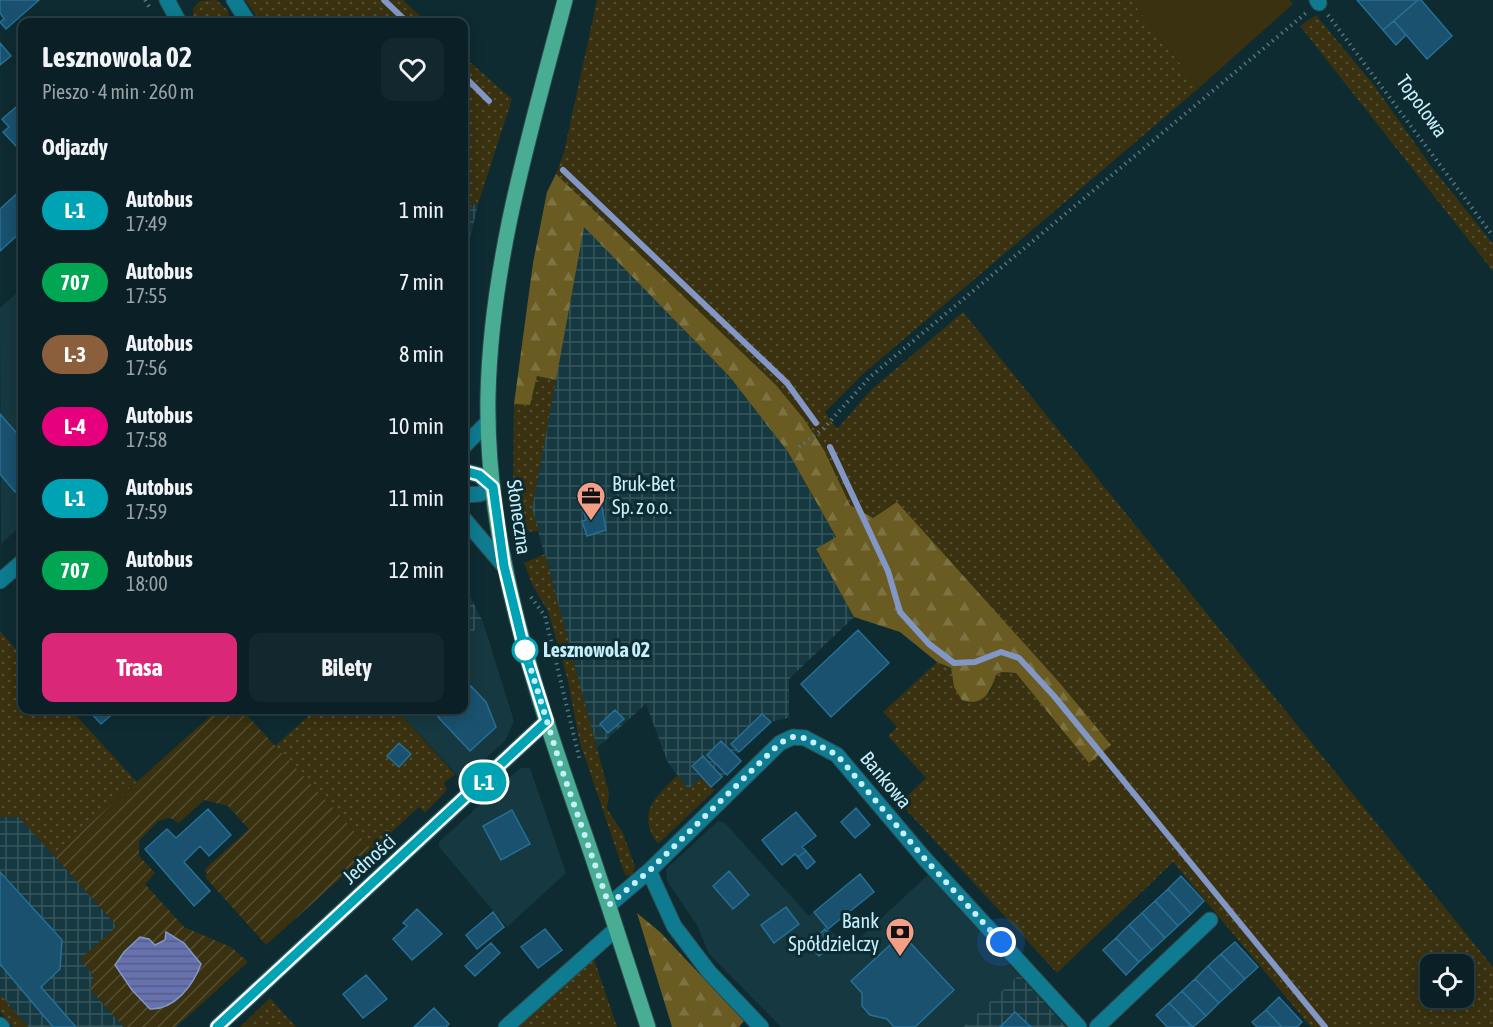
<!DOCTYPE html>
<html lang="pl">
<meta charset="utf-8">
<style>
:root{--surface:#0a2026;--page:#13282e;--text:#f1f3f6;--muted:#99a3a7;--line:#2a3e43;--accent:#db2777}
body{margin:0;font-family:"Asap Condensed",sans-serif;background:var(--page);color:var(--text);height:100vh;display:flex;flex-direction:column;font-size:22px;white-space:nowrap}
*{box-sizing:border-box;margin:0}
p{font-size:20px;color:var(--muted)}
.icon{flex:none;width:33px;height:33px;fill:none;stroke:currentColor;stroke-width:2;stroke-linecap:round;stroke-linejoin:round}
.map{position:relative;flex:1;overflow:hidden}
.side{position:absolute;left:18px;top:18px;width:450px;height:696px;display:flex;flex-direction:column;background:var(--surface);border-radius:12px;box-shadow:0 3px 15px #0003,0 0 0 2px var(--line)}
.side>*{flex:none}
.badge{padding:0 12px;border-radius:20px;font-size:21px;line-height:39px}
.buttons{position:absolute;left:1420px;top:954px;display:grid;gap:12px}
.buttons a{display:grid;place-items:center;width:54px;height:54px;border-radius:12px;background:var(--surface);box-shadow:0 3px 15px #0003,0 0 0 2px var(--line);font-size:30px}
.you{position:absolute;width:30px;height:30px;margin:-15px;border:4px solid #fff;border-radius:50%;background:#1a73e8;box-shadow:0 0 0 9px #1a73e833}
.map>.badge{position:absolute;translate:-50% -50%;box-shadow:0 0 0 3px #fff}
h2{padding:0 24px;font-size:22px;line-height:54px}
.round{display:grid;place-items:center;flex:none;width:63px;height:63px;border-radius:12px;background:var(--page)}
.headline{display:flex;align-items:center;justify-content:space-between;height:102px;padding:0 24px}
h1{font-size:28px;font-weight:700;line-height:45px}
.primary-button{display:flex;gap:12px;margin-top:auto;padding:12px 24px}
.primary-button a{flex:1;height:69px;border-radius:12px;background:var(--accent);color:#fff;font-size:24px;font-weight:700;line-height:69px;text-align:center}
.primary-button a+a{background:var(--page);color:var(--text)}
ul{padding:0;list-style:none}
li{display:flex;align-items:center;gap:18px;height:72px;padding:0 24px}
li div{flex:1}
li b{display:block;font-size:22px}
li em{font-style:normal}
li .badge{min-width:66px;font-weight:700;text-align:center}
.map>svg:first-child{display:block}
</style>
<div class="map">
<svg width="1493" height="1027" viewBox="0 0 1493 1027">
<defs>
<pattern id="industrial-grid" width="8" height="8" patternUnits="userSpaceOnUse" patternTransform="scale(1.5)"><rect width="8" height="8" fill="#163840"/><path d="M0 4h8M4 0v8" fill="none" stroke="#36555c"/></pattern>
<pattern id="grass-dots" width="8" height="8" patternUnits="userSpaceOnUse" patternTransform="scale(1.5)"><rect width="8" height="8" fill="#39310f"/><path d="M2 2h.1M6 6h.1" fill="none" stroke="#544f33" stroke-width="1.8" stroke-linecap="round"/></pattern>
<pattern id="forest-firs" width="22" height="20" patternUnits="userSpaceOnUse" patternTransform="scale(1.5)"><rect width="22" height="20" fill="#695b21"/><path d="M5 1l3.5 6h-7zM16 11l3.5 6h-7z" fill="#7d7342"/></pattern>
<pattern id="garden-furrows" width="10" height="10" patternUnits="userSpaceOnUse" patternTransform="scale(1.5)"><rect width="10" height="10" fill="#39310f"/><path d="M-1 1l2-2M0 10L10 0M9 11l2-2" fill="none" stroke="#544f33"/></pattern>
<pattern id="water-rules" width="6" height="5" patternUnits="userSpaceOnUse" patternTransform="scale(1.5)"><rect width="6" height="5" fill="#6771b0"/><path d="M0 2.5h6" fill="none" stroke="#535f83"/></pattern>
</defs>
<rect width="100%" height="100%" fill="#0e2b32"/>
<path fill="#163840" d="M22,288V525L1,544L0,308Z
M483,622L514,721L505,741L462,780L397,710H464V640Z
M520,768H530L566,873L507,927L439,847V842Z
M718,821L725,823L809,916L814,912L848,949L928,875L1019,975L963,1027H781L709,954L697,925L667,881L666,869Z"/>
<path fill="url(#industrial-grid)" d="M479,201L464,262V212Z
M583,226L730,377L788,452L836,538L816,550L854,617L789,679V718L770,722L736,754L741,761L711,787L688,789L668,763L646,704L597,748L532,509Z
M464,584L483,622L464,640Z
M0,817H19L117,926L90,989L124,1027H28L0,994Z
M1019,975L1066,1027H963Z"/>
<path fill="url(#grass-dots)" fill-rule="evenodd" d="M216,0L228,10L230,22H193V8L200,1Z
M245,0H403L427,22H261Z
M597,0H1131L1199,88L864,373L825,412L837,429L871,390L963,312L1493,967V1027H1311L1173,862L1057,973L900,803L926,778L888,736L897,727L883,712L937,662L951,669L954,687L990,693L996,675L1002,672L1016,673L1089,763L1110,745L1059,682L897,503L873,518L850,505L824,450L804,419L776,385L556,174L564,152ZM1431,964H1464V998H1431Z
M1316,15L1373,84L1431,166L1493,244V271L1300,26Z
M464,57L512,99L479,201L464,212Z
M537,376L556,380L532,509L539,531L519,532L513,488L514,404L530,405Z
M545,554L609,793L607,809L623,833L635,867L631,876L625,875L580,743L567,677L548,611L533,586L524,563Z
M0,631L22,656V710H71L137,782L54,856L19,817H0Z
M315,710H397L455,774L444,783L447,790L425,813L419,807L372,850L275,746Z
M678,775L688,789L702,777L715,790L658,844C636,813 655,797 678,775Z
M594,959L617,1027H517Z
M0,994L28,1027H13L0,1012Z
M270,998L296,1027H240Z"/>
<path fill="url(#forest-firs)" d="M556,174L776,385L804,419L824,450L850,505L873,518L897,502L1059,682L1111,745L1089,763L1016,673L1002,672L996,675C990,693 983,707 962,700L954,687L951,668L937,662L900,632L854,617L816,549L836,537L788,452L730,377L584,227L556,380L537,376L530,405L514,404L533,263L547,192Z
M637,913L660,932L744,1021L739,1027H672Z"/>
<path fill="url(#garden-furrows)" d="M217,710H242L372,850L266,945L206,878L207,873L204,870L249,829L228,806L204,800L179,823L170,818L158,821L139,841V856L155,873L145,884L184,927L231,947L248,962L176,1027H124L90,989L94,976L80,959L117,926L54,856Z"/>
<path fill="#39310f" d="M1131,0H1290L1293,4L1199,88Z"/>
<path fill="url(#water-rules)" stroke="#8397c6" stroke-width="1.5" d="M166,932L184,943L201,964C193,986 174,1010 150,1009L132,990L115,965L124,952L140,937L149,939L155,945L165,940Z"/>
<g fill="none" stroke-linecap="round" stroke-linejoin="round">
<path stroke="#8397c6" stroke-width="6" d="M384,0L407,22
M464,76L489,101
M563,170L787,383L816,423
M830,447L888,571L900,612L929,644L954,663L975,662L1001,652L1019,658L1054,696L1325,1027"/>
</g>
<path fill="#1a516e" stroke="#266f95" stroke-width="1.5" d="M0,0H39L6,29L0,22L4,19L0,13Z
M1357,0H1418L1383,30Z
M1418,0H1421L1452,36L1427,59L1394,21Z
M1394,21L1406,35L1396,45L1383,30Z
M0,43L11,56L0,65Z
M22,102V142L16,146L3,132L9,127L2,119Z
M22,189V231L0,251V209Z
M0,414L22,439V485L15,492L0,474Z
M602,507L606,530L587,536L582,521L586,520L584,513Z
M858,630L889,663L831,717L801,684Z
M471,686L486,702L496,727L470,751L438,717L446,710H464V693Z
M88,710H117L101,724Z
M615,710L624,719L608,733L600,724Z
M762,714L771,722L739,752L731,744Z
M721,741L741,761L727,775L707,755Z
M399,743L411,754L399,767L387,756Z
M703,756L722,777L711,787L692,766Z
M856,808L870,825L855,838L841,822Z
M208,809L231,835L209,856L200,846L184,862L210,891L194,906L145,849L167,829L176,838Z
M512,810L530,844L501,860L483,826Z
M796,812L816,836L802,847L806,851L798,857L795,854L782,865L762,840Z
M806,851L815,862L807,869L798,857Z
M729,871L749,895L733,909L713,886Z
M0,872L62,940L60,969L41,987L76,1027H53L0,964Z
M860,874L874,892L828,929L814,912Z
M1181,876L1204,901L1191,914L1168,889Z
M1168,889L1191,914L1178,926L1155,901Z
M1155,901L1178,926L1165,938L1142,913Z
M786,907L799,924L774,943L761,925Z
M417,909L442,934L412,960L393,939L407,926L403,923Z
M493,912L504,927L477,949L466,935Z
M1142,913L1165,938L1152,950L1129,925Z
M1129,925L1152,950L1139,962L1116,938Z
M545,929L562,950L538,968L521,947Z
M825,929L836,942L819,956L808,944Z
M902,934L954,990L915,1027H894L887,1019L870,1015L862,1006V993L851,981Z
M1116,938L1139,962L1126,975L1103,950Z
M1235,942L1258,967L1245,979L1221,954Z
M491,943L500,953L475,976L465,966Z
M1221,954L1245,979L1232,991L1208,966Z
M1208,966L1232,991L1219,1003L1195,979Z
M366,975L387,999L363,1018L343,994Z
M1195,979L1219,1003L1206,1016L1182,991Z
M1182,991L1206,1016L1193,1027L1169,1003Z
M1279,997L1302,1022L1297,1027H1282L1266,1010Z
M1169,1003L1192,1027H1167L1156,1015Z
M434,1008L449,1024L446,1027H414Z
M1266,1010L1282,1027H1257L1252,1022Z
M1015,1012L1031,1027H1000Z"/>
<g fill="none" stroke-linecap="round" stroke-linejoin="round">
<g stroke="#2f4850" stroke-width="17">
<path id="minor" d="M167,0L179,22
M234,0L248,22
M1317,0L1319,3
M464,446L488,422
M464,471L479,475L493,487L480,494L464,495
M464,519L504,566
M0,581L22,562
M649,871L674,926L709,972L761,1027
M609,905L649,871L780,743L793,737L805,738L837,755L924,858L1079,1027
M0,1025L2,1027
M217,1027L547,721
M506,1027L616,929
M1097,1027L1210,920"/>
</g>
<g stroke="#2f4850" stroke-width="17">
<path id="major" d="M565,0C531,130 491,260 488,396C485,547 536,694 585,835C607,899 627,963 648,1027"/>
</g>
<path stroke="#54767f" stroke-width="4" stroke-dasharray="1.5 4.5" stroke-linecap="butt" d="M145,0L151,10
M1328,15L1493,236
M799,447L824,428L870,377L1306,13
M531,597L545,616L580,761"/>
<use href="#minor" stroke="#0e7b90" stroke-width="15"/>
<use href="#major" stroke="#48ad93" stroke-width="15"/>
</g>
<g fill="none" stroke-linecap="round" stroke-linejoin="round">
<g stroke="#fff" stroke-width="14">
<path id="line" d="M217,1027L547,721L525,652L504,566L493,487L479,475L464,471"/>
</g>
<use href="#line" stroke="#00a3b4" stroke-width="9"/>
<path stroke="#c5effb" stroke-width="6" stroke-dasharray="0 10.8" d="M525,650L562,770L609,905L649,871L780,743L793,737L805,738L837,755L924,858L1001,942"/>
</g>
<defs>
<g id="office-pin" transform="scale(1.5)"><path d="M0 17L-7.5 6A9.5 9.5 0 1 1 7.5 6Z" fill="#f49e87" stroke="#0e2b32"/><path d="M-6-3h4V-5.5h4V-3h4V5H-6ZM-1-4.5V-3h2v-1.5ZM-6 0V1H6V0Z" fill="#111"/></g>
<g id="bank-pin" transform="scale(1.5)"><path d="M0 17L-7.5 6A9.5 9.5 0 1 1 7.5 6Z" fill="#f49e87" stroke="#0e2b32"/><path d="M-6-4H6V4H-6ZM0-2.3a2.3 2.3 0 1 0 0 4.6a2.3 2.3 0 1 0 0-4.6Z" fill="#111"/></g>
</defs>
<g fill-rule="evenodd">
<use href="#office-pin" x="591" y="496"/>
<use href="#bank-pin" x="900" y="932"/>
</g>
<circle fill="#fff" stroke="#00a3b4" stroke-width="3" cx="525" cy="650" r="12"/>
<g text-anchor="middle" stroke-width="6" stroke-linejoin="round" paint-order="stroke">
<g font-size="20" fill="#c5effb" stroke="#0e2b32">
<text transform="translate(1422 106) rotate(54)" y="7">Topolowa</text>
<text transform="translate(519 517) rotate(82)" y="7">Słoneczna</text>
<text transform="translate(886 780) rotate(50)" y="7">Bankowa</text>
<text transform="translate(369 859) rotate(-42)" y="7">Jedności</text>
</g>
<g font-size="20" fill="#c5effb" stroke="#0e2b32" text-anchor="start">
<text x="612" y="491">Bruk-Bet<tspan x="612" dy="23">Sp. z o.o.</tspan></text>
<text x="879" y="928" text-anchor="end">Bank<tspan x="879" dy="23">Spółdzielczy</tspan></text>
</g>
<g font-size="20" font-weight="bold" fill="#c5effb" stroke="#0e2b32" text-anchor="start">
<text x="543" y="657">Lesznowola 02</text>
</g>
</g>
</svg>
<div class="buttons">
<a><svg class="icon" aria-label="locate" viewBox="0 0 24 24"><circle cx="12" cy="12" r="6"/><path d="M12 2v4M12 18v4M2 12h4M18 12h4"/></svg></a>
</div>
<div class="you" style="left:1001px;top:942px"></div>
<b class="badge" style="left:484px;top:782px;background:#00a3b4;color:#fff">L-1</b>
<section class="side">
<div class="headline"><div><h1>Lesznowola 02</h1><p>Pieszo · 4 min · 260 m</p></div><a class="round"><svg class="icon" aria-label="heart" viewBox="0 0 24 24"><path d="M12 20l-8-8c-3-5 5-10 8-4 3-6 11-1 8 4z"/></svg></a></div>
<h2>Odjazdy</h2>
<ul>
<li><span class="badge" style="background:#00a3b4;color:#fff">L-1</span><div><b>Autobus</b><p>17:49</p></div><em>1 min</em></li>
<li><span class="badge" style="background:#00a651;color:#fff">707</span><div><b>Autobus</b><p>17:55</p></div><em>7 min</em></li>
<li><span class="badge" style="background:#8b5e3c;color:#fff">L-3</span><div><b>Autobus</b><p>17:56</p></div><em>8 min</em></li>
<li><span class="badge" style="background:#e6007e;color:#fff">L-4</span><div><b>Autobus</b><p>17:58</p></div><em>10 min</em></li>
<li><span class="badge" style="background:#00a3b4;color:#fff">L-1</span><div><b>Autobus</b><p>17:59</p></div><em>11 min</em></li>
<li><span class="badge" style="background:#00a651;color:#fff">707</span><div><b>Autobus</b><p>18:00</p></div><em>12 min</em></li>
</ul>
<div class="primary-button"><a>Trasa</a><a>Bilety</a></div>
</section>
</div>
